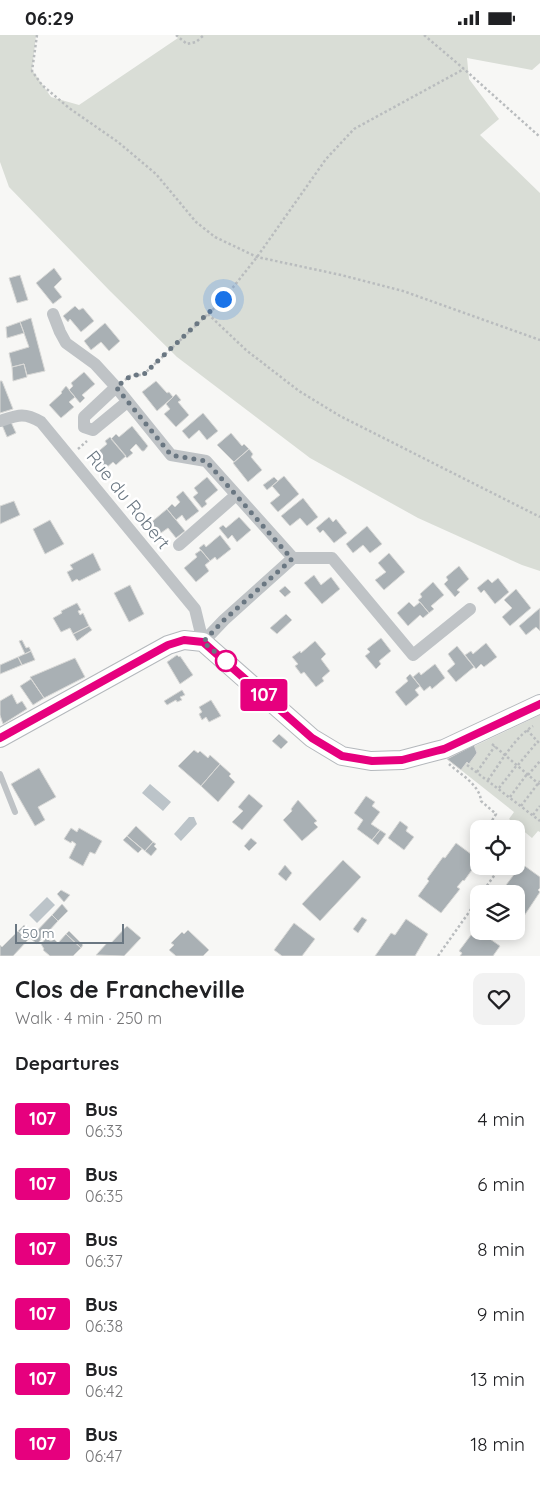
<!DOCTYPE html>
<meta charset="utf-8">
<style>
:root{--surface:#fff;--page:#f2f2f2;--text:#202124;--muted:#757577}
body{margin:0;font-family:Quicksand,sans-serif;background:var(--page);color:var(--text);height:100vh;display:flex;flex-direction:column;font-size:19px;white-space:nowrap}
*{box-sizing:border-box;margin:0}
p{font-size:16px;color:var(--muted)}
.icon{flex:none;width:28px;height:28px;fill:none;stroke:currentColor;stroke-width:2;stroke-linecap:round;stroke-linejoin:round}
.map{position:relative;height:921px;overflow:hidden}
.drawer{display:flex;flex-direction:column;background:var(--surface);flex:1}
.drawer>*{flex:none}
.badge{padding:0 10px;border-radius:4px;font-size:18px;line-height:32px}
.fabs{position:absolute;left:470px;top:785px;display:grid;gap:10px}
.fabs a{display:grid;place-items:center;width:55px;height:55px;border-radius:10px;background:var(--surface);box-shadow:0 2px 12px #0003;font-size:25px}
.scale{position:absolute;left:15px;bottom:12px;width:109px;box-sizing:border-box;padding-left:5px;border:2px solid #6a7782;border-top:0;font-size:14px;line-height:18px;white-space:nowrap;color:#6a7782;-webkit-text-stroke:4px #fff;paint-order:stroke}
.you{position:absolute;width:25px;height:25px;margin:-12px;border:4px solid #fff;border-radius:50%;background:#1a73e8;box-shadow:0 0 0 8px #1a73e833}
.map>.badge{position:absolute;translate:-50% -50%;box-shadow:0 0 0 2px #fff}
h2{padding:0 15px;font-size:19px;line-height:45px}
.round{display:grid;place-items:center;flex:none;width:52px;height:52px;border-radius:10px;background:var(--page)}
.overview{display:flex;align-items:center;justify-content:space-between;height:85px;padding:0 15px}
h1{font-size:24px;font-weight:700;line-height:38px}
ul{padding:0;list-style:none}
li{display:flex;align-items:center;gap:15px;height:65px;padding:0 15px}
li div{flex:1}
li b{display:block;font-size:19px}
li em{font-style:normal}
li .badge{min-width:55px;font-weight:700;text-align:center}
.status{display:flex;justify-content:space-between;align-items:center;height:35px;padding:0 25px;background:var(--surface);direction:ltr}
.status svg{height:14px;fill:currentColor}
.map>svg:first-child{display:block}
</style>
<div class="status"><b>06:29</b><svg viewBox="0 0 49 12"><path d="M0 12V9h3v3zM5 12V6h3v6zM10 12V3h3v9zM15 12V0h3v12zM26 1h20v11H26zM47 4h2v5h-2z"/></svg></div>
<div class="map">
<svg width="540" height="921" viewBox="0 0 540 921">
<rect width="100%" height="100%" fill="#f7f7f5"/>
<path fill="#d9ddd6" d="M0,0H36L32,35L51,62L79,70L178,3L176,0H540V28L532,35L467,23L469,44L499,84L480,100L540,158V536L522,530L418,483L310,423L177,322L110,256L9,152L0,127Z
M540,680V797L538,796L532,803L509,784L514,777L447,724Z"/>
<path fill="#bcc4c9" d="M150,749L171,767L163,776L142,758Z
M189,782H194L197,789L181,806L174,799Z
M47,862L55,870L37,888L29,880Z"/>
<path fill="#a9b0b4" stroke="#d9d9d7" d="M54,233L62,244L54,252L62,262L53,269L36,248Z
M20,240L28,265L17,268L9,243Z
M75,271L79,275L83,273L94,286L81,297L70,284L68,287L63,281Z
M31,283L45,336L27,340L24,329L12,332L9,318L29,312L20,287Z
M20,287L24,298L7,303L6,292Z
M105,288L120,306L109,316L101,307L91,315L84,306Z
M24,329L27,342L13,346L12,332Z
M84,337L95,349L82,360L85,363L80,368L69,355L73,351L71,348Z
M0,346H2L13,374L0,378Z
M156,346L167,358L169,357L173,362L157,376L142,357Z
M66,351L75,362L69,367L74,372L61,383L49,370L62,358L61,357Z
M176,359L181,365L178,367L189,380L176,392L164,379L170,374L166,369Z
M203,378L218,396L207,405L199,395L189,404L182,396Z
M11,387L16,398L7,402L2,390Z
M132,391L148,411L144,416H142L136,409L130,415L133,418L127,423L111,404L116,399L119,402Z
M231,398L242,411L244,409L249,414L234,427L217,410Z
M110,402L126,421L116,430L113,427L105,434L94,420L107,409L105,406Z
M249,414L253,419L251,422L262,435L248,447L233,428Z
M284,441L299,459L278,477L270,468L280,460L272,451Z
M207,442L218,455L205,466L207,469L202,473L193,462L198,458L194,453Z
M274,442L278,446L267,455L263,450Z
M183,456L199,476L186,486L182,480L176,485L167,474L172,469L175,472L180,467L176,462Z
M303,463L318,482L307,491L300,483L290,491L281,481Z
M14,466L20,480L0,489V471Z
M167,474L185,496L176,503L168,493L158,500L149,489Z
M239,482L251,495L237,507L232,500L228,504L219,493L223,490L226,493Z
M329,482L333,487L336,484L347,498L334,508L323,495L320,498L316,493Z
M50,485L64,509L45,519L33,494Z
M367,491L382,509L370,518L363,510L353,518L346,509Z
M220,500L231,514L217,525L215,522L210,526L199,513L204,509L206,512Z
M201,515L210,526L205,530L209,536L196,547L184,533L197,522L195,519Z
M93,518L101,535L79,546L77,544L72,547L67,537L73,534L70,530Z
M389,518L405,537L384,555L375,545L386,537L378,528Z
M459,531L469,544L457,555L460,557L455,562L444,549L448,545L446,542Z
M314,540L321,550L331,542L340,554L322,569L304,548Z
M498,543L509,557L495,569L484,555L481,558L477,553L488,544L492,548Z
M433,547L444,560L431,571L434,574L429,578L418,565L422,562L420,559Z
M130,550L144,579L129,587L114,558Z
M285,551L291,557L285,562L279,556Z
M516,554L531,573L510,591L502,582L512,573L504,565Z
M409,567L414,572L420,567L429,578L423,583L420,580L408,591L397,578Z
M77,568L81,575L78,576L80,580L83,578L89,591L73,599L70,593L61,597L53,583L62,578L61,576Z
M540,573V596L536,592L526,600L519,591Z
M286,579L292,585L277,599L270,593Z
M89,591L92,595L77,606L73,599Z
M381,603L391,616L379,626L381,629L376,634L365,621L370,617L367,614Z
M22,605L26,613L29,612L31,616L25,619L19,606Z
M315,606L326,619L321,624L330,636L322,643L324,646L316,652L304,637L301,639L295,631L298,629L292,622L300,616L301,618Z
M486,608L497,622L484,632L481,629L476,634L465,620L471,616L473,619Z
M457,611L474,632L456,647L447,636L455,629L448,619Z
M31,616L35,625L22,630L18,622Z
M177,620L179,622L180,621L193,640L180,649L167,627Z
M18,622L22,630L0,639V630Z
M75,623L85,642L44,663L30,642Z
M435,629L445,643L432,654L430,651L424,656L413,642L419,637L421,640Z
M410,639L420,651L415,655L419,660L406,671L395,657L408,646L406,643Z
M31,644L44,663L33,670L20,651Z
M182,655L185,660L180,662L182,665L177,667L176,665L167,670L164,666Z
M12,659L17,669L22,666L27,674L3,689L0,680V666Z
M211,665L221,681L209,687L206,682L202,685L199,679L202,677L199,672Z
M279,699L288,707L281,714L272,706Z
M474,710L477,718L469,729L467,727L461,735L447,724Z
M194,715L198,718L200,716L208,723L210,720L220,729L201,751L178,731Z
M220,729L231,739L229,741L235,747L218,767L201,751Z
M39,733L56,762L38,772L45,785L35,791L11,749Z
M249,759L263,771L242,795L232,787L243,776L238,772Z
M366,761L375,767L372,771L380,777L371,789L380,795L372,805L357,794L363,785L354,778Z
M298,765L317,786L314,788L318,792L302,806L283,785L292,776L291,774Z
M400,786L408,792L406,796L414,802L404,815L388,803Z
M136,791L153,807L145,816L127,801Z
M71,793L77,797L79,793L102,806L95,819L90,817L83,831L69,823L76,809L72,806L71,808L64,804Z
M380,795L386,799L378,810L372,805Z
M127,801L142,814L138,818L123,805Z
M251,803L257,808L249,816L244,811Z
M153,807L156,809L154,811L157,814L151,821L145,816Z
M456,808L479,825L464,846L463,845L457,852L460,854L441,878L418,861L429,846L427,844L443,822L445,823Z
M343,825L361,842L320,886L302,869Z
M522,829L540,842V853L538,855L540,857L524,881L521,879L516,887V859H503L505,856L503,854Z
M285,830L292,838L286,846L278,839Z
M61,855L70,860L64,867L57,859Z
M62,869L68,876L58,886L52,880Z
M52,880L58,886L37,909L30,903Z
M362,882L367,885L358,898L353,894Z
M406,884L428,899L415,921H375L391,898L395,900Z
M294,888L315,904L302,921H282L274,915Z
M24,890L34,899L28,905L18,896Z
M127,891L141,903L124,921L96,920L108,907L110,909Z
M188,895L209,915L203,921H176L169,915L174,910L171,908L182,897L184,899Z
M18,896L28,905L13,921H0V910L2,912Z
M69,896L83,910L81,913L66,899Z
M480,897L500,911L493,921H460L462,918L459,916L471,900L476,903Z
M66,899L81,913L73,921H50L43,915L44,914L41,909L46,903L51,906L54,904L58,908Z"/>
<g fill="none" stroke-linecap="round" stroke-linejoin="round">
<g stroke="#b4b8bc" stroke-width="20">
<path id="secondary" d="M0,703L168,610L184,605L203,607L312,703L342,721L371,726L402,725L436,716L444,714L540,669"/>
</g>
<path stroke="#b9bcbe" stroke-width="2.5" stroke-dasharray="2.5 2.5" stroke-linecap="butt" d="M37,0L32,36L42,50L69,73L118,107L156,139L196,187L215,202L257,222L341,240L403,256L540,305
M176,0L187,9L196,7L204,0
M424,0L464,34L540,102
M208,279L246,315L299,356L340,381L540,482
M125,345L131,340H143L223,265L257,222L326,124L354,94L464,34
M78,414L87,406
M527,695L540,709
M492,709L540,750
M449,729C460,739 480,750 481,766L496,779L490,789L495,794
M467,730L540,786
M518,730L538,706
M477,737L495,711
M528,740L540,726
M488,745C501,727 514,703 533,691
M499,753L517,730
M510,762L527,739
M521,771L540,746
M533,780L540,771
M481,859L501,831
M438,921L479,863"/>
<path stroke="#bfc3c6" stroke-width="6" d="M0,739L15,777"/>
<path stroke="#bfc3c6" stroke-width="12" d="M53,279L60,297L66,308L95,329L116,352L171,420L206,426L293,523L224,585L203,607
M116,352L84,382V392L93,395L127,367
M0,386C18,380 24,377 41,387L195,574L203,607
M179,510L236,460
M293,523H332L413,620L470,574"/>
<use href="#secondary" stroke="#fff" stroke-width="18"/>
</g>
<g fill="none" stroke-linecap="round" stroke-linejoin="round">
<g stroke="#fff" stroke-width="11">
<path id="line" d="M0,703L168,610L184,605L203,607L312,703L342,721L372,726L402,725L436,716L444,714L540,669"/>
</g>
<use href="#line" stroke="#e6007e" stroke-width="8"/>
<path stroke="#6a7782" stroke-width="5" stroke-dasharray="0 9" d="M223,264L143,340H132L116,352L171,420L206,426L292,524L224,585L203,607L226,626"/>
</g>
<circle fill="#fff" stroke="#e6007e" stroke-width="2.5" cx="226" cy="626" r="10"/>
<g text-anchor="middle" stroke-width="5" stroke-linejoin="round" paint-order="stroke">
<g font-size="18" fill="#6a7782" stroke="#fff">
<text transform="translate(128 465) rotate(51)" y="6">Rue du Robert</text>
</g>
</g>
</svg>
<div class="fabs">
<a><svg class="icon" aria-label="locate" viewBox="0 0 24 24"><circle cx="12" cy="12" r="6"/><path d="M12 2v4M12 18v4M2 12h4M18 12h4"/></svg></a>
<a><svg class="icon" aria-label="layers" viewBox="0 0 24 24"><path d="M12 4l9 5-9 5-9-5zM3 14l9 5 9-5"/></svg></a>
</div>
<div class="scale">50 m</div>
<div class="you" style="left:223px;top:264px"></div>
<b class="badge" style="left:264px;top:660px;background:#e6007e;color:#fff">107</b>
</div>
<section class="drawer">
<div class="overview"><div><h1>Clos de Francheville</h1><p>Walk · 4 min · 250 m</p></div><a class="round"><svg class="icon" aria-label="heart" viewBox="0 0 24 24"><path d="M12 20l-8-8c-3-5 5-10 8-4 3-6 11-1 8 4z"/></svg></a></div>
<h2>Departures</h2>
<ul>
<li><span class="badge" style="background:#e6007e;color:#fff">107</span><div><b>Bus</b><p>06:33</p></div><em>4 min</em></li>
<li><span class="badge" style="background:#e6007e;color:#fff">107</span><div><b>Bus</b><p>06:35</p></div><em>6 min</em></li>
<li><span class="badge" style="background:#e6007e;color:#fff">107</span><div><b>Bus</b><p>06:37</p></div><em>8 min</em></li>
<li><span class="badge" style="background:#e6007e;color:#fff">107</span><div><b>Bus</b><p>06:38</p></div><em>9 min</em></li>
<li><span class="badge" style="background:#e6007e;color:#fff">107</span><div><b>Bus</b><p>06:42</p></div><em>13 min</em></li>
<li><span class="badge" style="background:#e6007e;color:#fff">107</span><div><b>Bus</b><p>06:47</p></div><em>18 min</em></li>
</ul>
</section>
